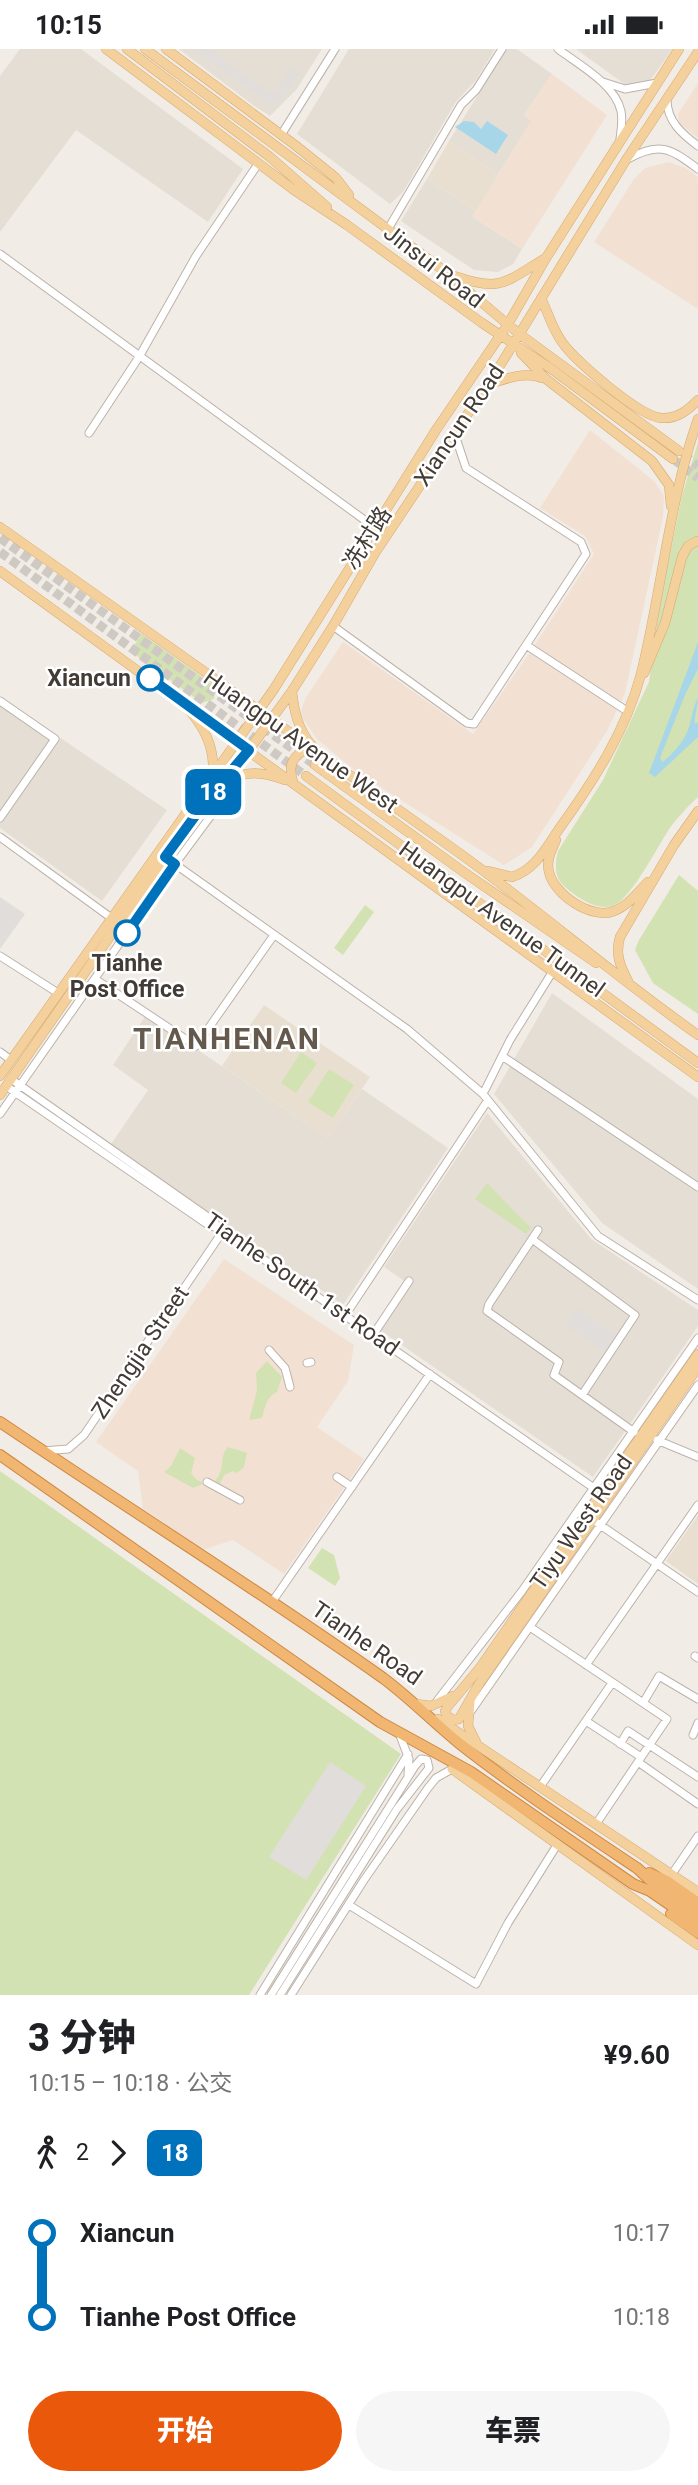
<!DOCTYPE html>
<html lang="zh">
<meta charset="utf-8">
<style>
:root{--surface:#fff;--page:#f6f6f6;--text:#202124;--muted:#757577;--accent:#ea580c}
body{margin:0;font-family:Roboto,"Noto Sans SC",sans-serif;background:var(--page);color:var(--text);height:100vh;display:flex;flex-direction:column;font-size:26px;white-space:nowrap}
*{box-sizing:border-box;margin:0}
p{font-size:23px;color:var(--muted)}
.icon{flex:none;width:38px;height:38px;fill:none;stroke:currentColor;stroke-width:2;stroke-linecap:round;stroke-linejoin:round}
.map{position:relative;height:1946px;overflow:hidden}
.sheet{display:flex;flex-direction:column;background:var(--surface);flex:1}
.sheet>*{flex:none}
.badge{padding:0 14px;border-radius:10px;font-size:24px;line-height:46px}
.map>.badge{position:absolute;translate:-50% -50%;box-shadow:0 0 0 4px #fff}
.legs{display:flex;align-items:center;gap:10px;height:77px;padding:0 28px;font-size:23px}
.legs p{margin-inline-start:auto}
.head{display:flex;align-items:center;justify-content:space-between;height:119px;padding:0 28px}
h1{font-size:38px;font-weight:800;line-height:52px}
.cta{display:flex;gap:14px;margin-top:auto;padding:14px 28px}
.cta a{flex:1;height:80px;border-radius:42px;background:var(--accent);color:#fff;font-size:28px;font-weight:800;line-height:80px;text-align:center}
.cta a+a{background:var(--page);color:var(--text)}
ul{padding:0 28px;list-style:none}
li{display:flex;align-items:center;gap:24px;height:84px;font-size:26px}
li i{display:grid;place-items:center;width:10px;height:100%;margin:0 9px;background:currentColor}
li i::after{content:'';width:18px;height:18px;margin:-9px;border:5px solid;border-radius:50%;background:var(--surface)}
li p{margin-inline-start:auto}
li:first-child i{background:linear-gradient(#0000 50%,currentColor 0)}
li:last-child i{background:linear-gradient(currentColor 50%,#0000 0)}
.status{display:flex;justify-content:space-between;align-items:center;height:49px;padding:0 35px;background:var(--surface);direction:ltr}
.status svg{height:19px;fill:currentColor}
.map>svg:first-child{display:block}
</style>
<div class="status"><b>10:15</b><svg viewBox="0 0 49 12"><path d="M0 12V9h3v3zM5 12V6h3v6zM10 12V3h3v9zM15 12V0h3v12zM26 1h20v11H26zM47 4h2v5h-2z"/></svg></div>
<div class="map">
<svg width="698" height="1946" viewBox="0 0 698 1946">
<rect width="100%" height="100%" fill="#f1ece6"/>
<path fill="#e5ded5" d="M20,0H81L243,120L208,173L76,81L0,183V27Z
M179,0H322L296,41L270,67L253,56Z
M349,0H495L476,31L455,54L403,143L390,155L297,85Z
M507,0H517L552,25L524,66L532,72L498,125L449,92Z
M576,0H673L649,33L627,37Z
M427,130L476,162L473,168L522,200L513,215L498,223L474,221L401,172Z
M0,648L167,761L102,852L0,779Z
M552,944L698,1050V1240L602,1174L494,1045Z
M146,966L328,1089L362,1040L448,1099L343,1256L111,1095L148,1041L113,1016Z
M487,1064L591,1190L698,1261V1277L593,1428L380,1281L410,1236L384,1218Z"/>
<path fill="#f2e1d3" d="M552,25L607,66L522,200L472,167L531,72L524,66Z
M698,34V89L679,74L678,65Z
M669,113L685,119L698,128V260L594,193L634,130L645,119Z
M590,381L654,432L664,447L663,468L625,644L607,682L532,798L504,816L358,724L317,690L300,665L305,650L343,593L473,685L529,605L594,505L585,487L540,459Z
M224,1210L354,1296L348,1332L317,1378L364,1410L284,1525L233,1491L202,1501L143,1460L138,1422L96,1393Z"/>
<path fill="#e9dfd1" d="M449,92L498,125L476,162L427,130Z
M264,956L370,1028L328,1089L222,1017Z
M698,1466V1535L666,1512Z"/>
<path fill="#d3e2b2" d="M698,393V748C689,756 680,766 672,776C659,794 631,852 612,857C596,862 575,847 564,837C554,829 555,814 558,802L603,731L649,633L659,558L682,447Z
M142,585L215,637L214,650L202,654L130,602Z
M679,826L698,842V965L653,934L635,901L639,891Z
M365,856L374,863L343,906L334,899Z
M301,1003L317,1014L296,1044L281,1034Z
M329,1020L354,1036L333,1069L308,1053Z
M487,1134L531,1179L526,1185L475,1150Z
M267,1312L282,1328L277,1343C267,1347 265,1358 262,1369L249,1371L257,1342L256,1324Z
M228,1398L247,1404L244,1418L237,1424L233,1422L224,1426L219,1437L215,1432C227,1417 218,1409 228,1398Z
M180,1399L195,1409L191,1424L197,1431L205,1434L193,1439L164,1423L171,1417Z
M0,1422L401,1705L249,1946H0Z
M322,1499L334,1506L340,1529L335,1537L308,1519Z"/>
<path fill="#e0dddb" d="M193,0H209L269,44L275,43L291,19L299,24L281,51L270,55Z
M0,848L25,865L0,900Z
M578,1260L621,1289L610,1306L566,1277Z
M330,1713L366,1737L306,1831L269,1808Z"/>
<path fill="#a8d6e9" d="M464,72L474,73L481,80L487,72L508,86L496,105L455,78Z
M698,593V620L685,646L660,709L663,713C673,704 683,694 688,681C692,670 692,659 698,649C698,658 694,668 695,675L698,673V688L655,728L649,724Z"/>
<g fill="none" stroke-linecap="round" stroke-linejoin="round">
<path stroke="#cec9c3" stroke-width="9" stroke-dasharray="9 4.5" stroke-linecap="butt" d="M683,405L698,417
M673,410L698,429
M0,489L315,716
M0,503L306,727"/>
<g stroke="#bcb3aa" stroke-width="9">
<path id="minor" d="M558,0C579,16 615,35 621,62C623,72 621,81 620,90
M603,33L625,40L657,34
M667,51C667,72 682,85 698,97
M281,86L335,0
M626,111C659,92 670,99 698,120
M388,180L461,56L476,41L502,0
M0,205L374,478
M89,384L139,308L196,207L258,115
M333,577L467,674L474,675L586,505L581,493L466,419L454,383
M526,596L627,662
M0,652L55,690L0,769
M0,788L110,868
M165,808L407,980L483,1045L598,1187L698,1251
M0,907L58,944
M95,930L196,997L274,886
M0,1003L11,1011
M502,1007L698,1138
M11,1030L211,1170L223,1182L601,1444
M6,1037L207,1175L219,1180
M485,1041L510,991L553,922
M0,1065L175,815L241,726
M538,1181L489,1255L487,1262L559,1313L554,1326L634,1383
M532,1190L635,1266L582,1346
M348,1262L486,1054
M373,1286L409,1232
M269,1301L285,1319L290,1338
M307,1314L311,1313
M657,1391L698,1408
M43,1402L68,1400L84,1386L223,1182
M337,1428L352,1438
M207,1433L240,1451
M596,1473L698,1543
M272,1553L430,1325
M530,1578L667,1670L596,1775
M695,1607L698,1609
M586,1616L698,1456
M437,1652L522,1542L698,1289
M643,1654L659,1627L698,1650
M469,1665L698,1336
M586,1672L641,1708
M399,1684L409,1710L408,1726
M693,1686L698,1674
M620,1695L628,1682L698,1728
M638,1713L698,1755
M540,1738L612,1634
M672,1825L698,1787
M349,1856L476,1935L508,1874L557,1796
M260,1946L408,1705
M271,1946L415,1717L421,1710L427,1711L429,1719L397,1760L280,1946
M291,1946L364,1831L428,1739L436,1729L452,1720"/>
</g>
<g stroke="#d8aa6e" stroke-width="10">
<path id="major" d="M106,0L294,141L347,176L482,274L550,319L673,410
M127,0L270,108L327,158
M145,0L447,224L518,284L679,402
M166,0L295,96L336,129L349,146
M454,227C501,243 504,234 544,210
M541,249C548,264 553,281 562,293C575,312 639,367 661,369C677,370 687,362 698,351
M521,304L546,330L652,412L669,436L671,457
M487,336C505,330 524,322 542,329
M0,478C154,587 309,696 462,806C542,864 617,929 698,986
M0,522L698,1028
M644,624L665,574L682,508L688,497L697,492
M292,642C294,663 298,680 312,697
M190,662C205,680 214,698 213,722
M315,716L465,824L596,914
M306,727L698,1014
M293,733C289,720 290,710 303,702L313,703
M225,734C245,720 263,723 285,731
M556,791C551,802 546,812 549,823C554,846 592,871 614,862C628,857 638,843 648,833
M488,822L512,828C535,821 546,799 559,780C593,733 626,682 641,625C662,540 669,452 698,370
M628,932C620,917 615,905 620,888L674,796L698,762
M0,1027L274,640L436,381L508,275L546,209L679,0
M0,1046L165,808L209,748L249,701L292,642L333,577L375,504L501,315L626,111L698,3
M698,1305L479,1620L448,1657L445,1662L447,1667L453,1671L459,1670L479,1635L698,1318
M470,1653L468,1677L476,1693
M416,1655L431,1657L453,1647
M438,1670L698,1843
M452,1720L698,1896"/>
</g>
<g stroke="#ce8943" stroke-width="12">
<path id="highway" d="M0,1373C127,1459 257,1540 383,1629C410,1649 433,1673 459,1694C516,1739 577,1779 637,1819L650,1831L698,1865
M0,1406L380,1673L471,1723L633,1835L650,1842L698,1875
M649,1824L667,1832L698,1854
M671,1865L698,1884"/>
</g>
<use href="#minor" stroke="#fff" stroke-width="7"/>
<use href="#major" stroke="#f4d09c" stroke-width="9"/>
<use href="#highway" stroke="#f0b672" stroke-width="10"/>
</g>
<g fill="none" stroke-linecap="round" stroke-linejoin="round">
<g stroke="#fff" stroke-width="16">
<path id="line-1" d="M127,884L175,815L165,808L209,748L249,701L150,629"/>
</g>
<use href="#line-1" stroke="#0072bc" stroke-width="10"/>
</g>
<g fill="#fff" stroke="#0072bc" stroke-width="3.5">
<circle cx="150" cy="629" r="12"/>
<circle cx="127" cy="884" r="12"/>
</g>
<g text-anchor="middle" stroke-width="5" stroke-linejoin="round" paint-order="stroke">
<g font-size="23" fill="#433c36" stroke="#fff">
<text transform="translate(434 217) rotate(38)" y="8">Jinsui Road</text>
<text transform="translate(459 376) rotate(-56)" y="8">Xiancun Road</text>
<text transform="translate(367 489) rotate(-58)" y="8">冼村路</text>
<text transform="translate(301 692) rotate(35)" y="8">Huangpu Avenue West</text>
<text transform="translate(502 870) rotate(36)" y="8">Huangpu Avenue Tunnel</text>
<text transform="translate(302 1235) rotate(35)" y="8">Tianhe South 1st Road</text>
<text transform="translate(140 1303) rotate(-56)" y="8">Zhengjia Street</text>
<text transform="translate(581 1473) rotate(-55)" y="8">Tiyu West Road</text>
<text transform="translate(367 1594) rotate(35)" y="8">Tianhe Road</text>
</g>
<g font-size="23" font-weight="bold" fill="#433c36" stroke="#fff" text-anchor="end">
<text x="131" y="637">Xiancun</text>
<text x="127" y="922" text-anchor="middle">Tianhe<tspan x="127" dy="26">Post Office</tspan></text>
</g>
<g font-size="30" font-weight="bold" letter-spacing="2" fill="#65594e" stroke="#fff">
<text x="227" y="1000">TIANHENAN</text>
</g>
</g>
</svg>
<b class="badge" style="left:213px;top:743px;background:#0072bc;color:#fff">18</b>
</div>
<section class="sheet">
<div class="head"><div><h1>3 分钟</h1><p>10:15 – 10:18 · 公交</p></div><b>¥9.60</b></div>
<div class="legs"><svg class="icon" aria-label="walk" viewBox="0 0 24 24"><circle cx="13" cy="4" r="2"/><path d="M13 8l-2 6 4 7M11 14l-3 7M7 12l3-4h3l4 4"/></svg>2<svg class="icon" aria-label="forward" viewBox="0 0 24 24"><path d="M9 5l7 7-7 7"/></svg><b class="badge" style="background:#0072bc;color:#fff">18</b></div>
<ul>
<li><i style="color:#0072bc"></i><b>Xiancun</b><p>10:17</p></li>
<li><i style="color:#0072bc"></i><b>Tianhe Post Office</b><p>10:18</p></li>
</ul>
<div class="cta"><a>开始</a><a>车票</a></div>
</section>
